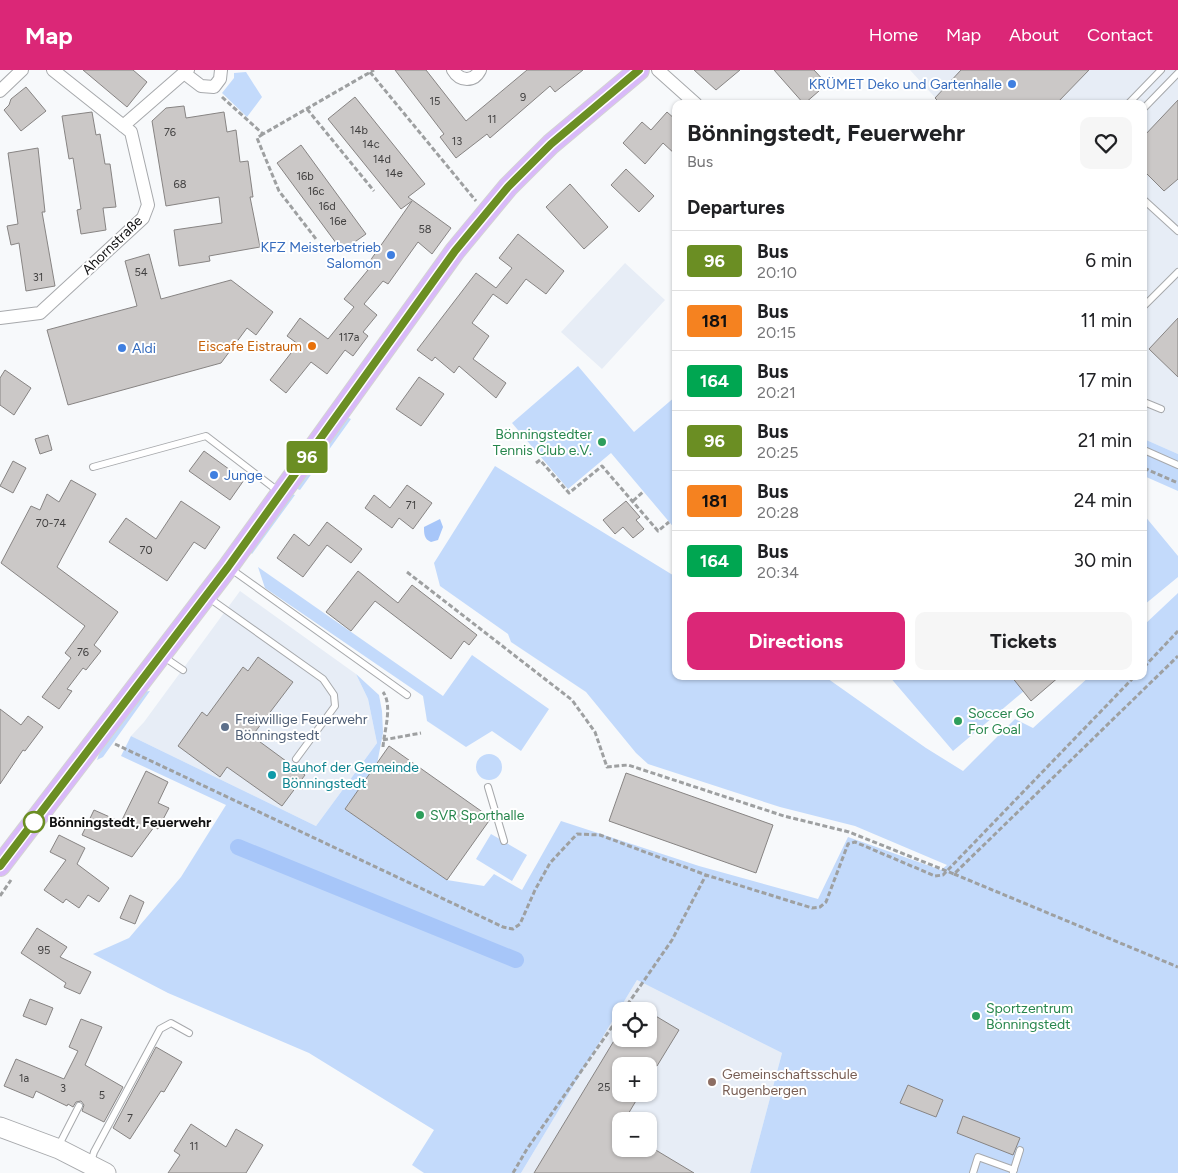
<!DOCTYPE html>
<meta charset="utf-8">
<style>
:root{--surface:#fff;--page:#f6f6f6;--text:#202124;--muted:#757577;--line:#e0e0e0;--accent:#db2777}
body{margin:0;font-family:Figtree,sans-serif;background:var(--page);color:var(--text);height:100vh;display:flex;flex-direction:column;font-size:19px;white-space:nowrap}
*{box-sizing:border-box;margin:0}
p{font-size:16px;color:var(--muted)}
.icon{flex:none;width:28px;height:28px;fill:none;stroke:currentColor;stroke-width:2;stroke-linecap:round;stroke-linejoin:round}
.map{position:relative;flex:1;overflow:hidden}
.panel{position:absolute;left:672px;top:30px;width:475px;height:580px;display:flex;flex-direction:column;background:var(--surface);border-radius:10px;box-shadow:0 1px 4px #0004}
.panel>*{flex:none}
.badge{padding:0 10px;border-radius:4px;font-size:18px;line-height:32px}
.fabs{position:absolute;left:612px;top:932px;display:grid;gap:10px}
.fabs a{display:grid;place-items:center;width:45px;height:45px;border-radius:10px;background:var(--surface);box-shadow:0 1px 4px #0004;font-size:25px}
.map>.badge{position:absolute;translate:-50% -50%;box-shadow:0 0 0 2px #fff}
h2{padding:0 15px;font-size:19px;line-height:45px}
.round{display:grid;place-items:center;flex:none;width:52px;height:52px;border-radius:10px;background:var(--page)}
.overview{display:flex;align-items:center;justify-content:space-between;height:85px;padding:0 15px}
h1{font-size:24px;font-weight:700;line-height:38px}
.primary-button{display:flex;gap:10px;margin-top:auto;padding:10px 15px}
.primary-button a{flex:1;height:58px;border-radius:10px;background:var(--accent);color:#fff;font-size:20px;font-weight:700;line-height:58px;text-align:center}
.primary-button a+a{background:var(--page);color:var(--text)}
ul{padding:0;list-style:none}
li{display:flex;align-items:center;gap:15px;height:60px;padding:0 15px;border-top:1px solid var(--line)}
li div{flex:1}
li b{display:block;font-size:19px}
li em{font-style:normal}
li .badge{min-width:55px;font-weight:700;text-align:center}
header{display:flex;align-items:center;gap:30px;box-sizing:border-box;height:70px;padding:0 25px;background:var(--accent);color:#fff}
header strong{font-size:24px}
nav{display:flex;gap:28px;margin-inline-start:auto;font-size:18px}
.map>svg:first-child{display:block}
</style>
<header>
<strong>Map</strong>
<nav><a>Home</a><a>Map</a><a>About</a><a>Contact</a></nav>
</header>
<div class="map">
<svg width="1178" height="1103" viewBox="0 0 1178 1103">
<rect width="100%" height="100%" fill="#f7f9fb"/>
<path fill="#e7edf6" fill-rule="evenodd" d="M910,0H1178V384L1144,369V34H941Z
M625,193L665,230L602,299L561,262Z
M240,521L356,604L368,629L377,673L316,756L131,666L144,652Z
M637,910L782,983L750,1103H521ZM621,941H649V969H621ZM621,996H649V1024H621ZM621,1051H649V1079H621Z"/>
<path fill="#c3dafb" d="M246,2L262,27L247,47L222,23L234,8V3Z
M578,296L634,362L676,326V460L611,383L568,419L512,353Z
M344,346L351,349L300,420L295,418Z
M1144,369L1178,384V421L1144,406Z
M495,396L676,507V606H824L926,678L963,701L1015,649L1033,658L1090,606H1144V555L1178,523V1103H750L782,983L637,910L521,1103H424L412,1095L434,1060L309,983L168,923L93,884L129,868L181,807L226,735L121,686L131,666L316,756L377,673L368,629L356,604L379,625L382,641L383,663L377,694L345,739L447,810L484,816L494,804L522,820L561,751L699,796L818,829L848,767L941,800L947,795L855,756L780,737L648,694L636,683L586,622L511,572L508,564L440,516L434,493Z
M287,423L295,425L252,484L249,481Z
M1144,445L1178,486V507L1144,535Z
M258,497L443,626L472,585L549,639L521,681L492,661L466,677L427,651L423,626L265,518Z
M889,606H1011L1024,621L953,681Z
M150,621L103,687L97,690L102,675L140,622Z
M476 697a13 13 0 1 1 26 0a13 13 0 1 1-26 0Z
M491,764L527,785L512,811L476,789Z"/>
<path fill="#a7c6f9" d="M440,449L443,457L438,470L431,472C424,469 424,464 424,457Z"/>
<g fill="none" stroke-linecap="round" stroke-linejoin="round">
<path stroke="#a7c6f9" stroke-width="16" d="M238,777L516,890"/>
</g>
<path fill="#cbc8c7" stroke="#878483" d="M83,0H133L147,12L127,37Z
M395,0H426L466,51L527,0H583L555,22L550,16L490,68L487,64L456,88L440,67L444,64Z
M694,0H740L716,20Z
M774,0H814L827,14L804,34Z
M961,0H1089L1056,34H941L935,28Z
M26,17L46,41L21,61L4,40L9,35L11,29Z
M355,27L425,114L408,127L451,158L432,184L418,172L388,214L383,211L364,234L377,245L363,262L368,266L353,286L345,280L327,304L311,292L286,323L270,310L298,274L287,266L300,248L328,269L354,237L344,229L368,200L365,198L412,131L401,139L328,49Z
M1178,30V109L1164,121L1144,101V66Z
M184,36L186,48L224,42L227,62L236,60L240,92L248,91L253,127H250L260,177L209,186L210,191L179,196L174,160L222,153L219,127L166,136L152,51L166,38Z
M92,42L96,65L100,64L105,94H110L116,137L103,138L106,160L81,164L77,140L81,139L73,88L69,89L62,46Z
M667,42L676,50V85L663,73L645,94L623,73L642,52L651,60Z
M301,75L366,164L342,181L277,93Z
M38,78L45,142H42L55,216L26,221L19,173L11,175L7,156L18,154L8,83Z
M626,99L654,126L639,142L611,115Z
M570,114L608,157L584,179L546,137Z
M518,164L564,201L546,224L526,209L507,234L493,224L472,253L489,266L473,289L506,313L496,328L459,296L454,303L435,287L432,291L417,280L476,203L496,218L512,198L499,188Z
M149,184L161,229L231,210L273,242L256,265L247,258L221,293L68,335L47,260L137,236L125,191Z
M1178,248V307L1149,279Z
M5,300L31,318L14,345L0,335V308Z
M419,307L444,324L421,356L396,339Z
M48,365L52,380L40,384L35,369Z
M204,381L244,410L230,430L189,401Z
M13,391L26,398L13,423L0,416Z
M71,410L96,424L57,497L118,542L94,575L101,581L86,600L83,598L67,619L72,621L59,639L42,627L71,588L65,583L85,556L1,493L31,436L40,440L47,424L59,432Z
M407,415L432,433L413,459L399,448L392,458L365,438L374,425L390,438Z
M181,431L220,457L205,479L194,472L167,511L109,472L126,448L156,469Z
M626,431L640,447L636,450L644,459L633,468L623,457L615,464L603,450Z
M327,452L362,479L351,493L327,475L303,507L277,488L294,464L309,476Z
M358,501L398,533L412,515L477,565L469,575L464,571L451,589L375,531L351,561L326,542Z
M258,587L293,612L252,666L305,705L282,736L227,697L220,707L178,676L202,642L207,646L243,597L248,601Z
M1011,606H1060L1031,631Z
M0,639L21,655L28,646L43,657L25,681L23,680L0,714Z
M389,676L491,748L447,810L345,739Z
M146,701L168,712L158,733L169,738L158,759L154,757L132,787L82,765L94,740L121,752Z
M626,703L773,755L756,803L609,751Z
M59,765L85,778L77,794L109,818L99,832L88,825L79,838L66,829L63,833L44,820L66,790L50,782Z
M130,825L144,832L135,854L120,848Z
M37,858L67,877L60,887L91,902L80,924L64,917L66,913L21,883Z
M30,929L53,938L46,955L23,946Z
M649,942L679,960L657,996H621V1024H640L624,1051H621V1079H654L694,1103H534L615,969H649Z
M81,949L102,957L85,995L123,1017L104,1052L82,1041L84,1035L81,1031L76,1032L73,1037L68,1034L67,1036L36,1021L33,1028L4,1016L16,989L64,1009L78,981L69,977Z
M156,977L182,992L164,1022L161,1021L130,1069L113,1058Z
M908,1015L943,1030L936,1047L900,1033Z
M963,1046L1020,1068L1013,1085L957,1063Z
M191,1054L226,1077L236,1059L263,1075L246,1103H168L180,1085L174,1081Z"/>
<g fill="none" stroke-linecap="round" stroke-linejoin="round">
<g stroke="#a7a9ac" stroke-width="8">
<path id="service" d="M1128,34L1161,0
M1144,38L1178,3
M1144,130L1178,161
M1144,236L1178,202
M1144,332L1161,339
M1144,380L1178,395
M93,397L206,366L278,421
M231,499L407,625
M209,528L323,609L334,625L335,636L296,689
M164,587L183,600
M488,717L504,771
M58,1077L79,1036
M91,1092L94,1082L160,959L171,953L189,963
M1013,1102L1020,1080
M973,1103L978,1087L1014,1100"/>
</g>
<g stroke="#a7a9ac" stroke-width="14">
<path id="minor" d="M188,0L184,3L201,16L214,17L220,9L221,0
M453,0C460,12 474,12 480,0
M658,0L696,34
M0,21L22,0
M123,56L184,3
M0,248L40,243L143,148L148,135L131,62L53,0"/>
</g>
<g stroke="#a7a9ac" stroke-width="21">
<path id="secondary" d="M0,1057L59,1079L106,1103"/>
</g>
<g stroke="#d4d4d4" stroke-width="22">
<path id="primary" d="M0,796L228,497L455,181L508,117L551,74L639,0"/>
</g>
<path stroke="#9ea0a1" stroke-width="3" stroke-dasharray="5 2.5" stroke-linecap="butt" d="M370,2L476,131
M222,27L263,64L374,0
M307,39L374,121
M263,64L257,68L279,121L316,169
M536,393L540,390L569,423L602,396L658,461L669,452
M1144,398L1178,413
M633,431L644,421
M407,502L572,630L595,662L607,697L628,695L784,746L849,762L954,804L1178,586
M1144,597L1178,561
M383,670L421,663
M115,674L503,857L513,859L520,854L535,820L550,793L577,764L600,765L706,805L812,838L820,837L826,832L848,774L855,772L935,806L943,805L1135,606
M383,677C384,662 393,635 383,622
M954,804L1178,897
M0,826L11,810
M623,941L672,870L706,805
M513,1103L527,1079L621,944"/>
<use href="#service" stroke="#fff" stroke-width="6"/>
<use href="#minor" stroke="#fff" stroke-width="12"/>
<use href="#secondary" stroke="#fff" stroke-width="19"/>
<use href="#primary" stroke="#d9baf9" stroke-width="20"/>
</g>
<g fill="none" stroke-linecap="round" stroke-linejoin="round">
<g stroke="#fff" stroke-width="11">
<path id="line" d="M0,796L228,497L455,181L508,117L551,74L639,0"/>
</g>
<use href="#line" stroke="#6b8e23" stroke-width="8"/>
</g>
<g fill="#3f7fe0" stroke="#fff" stroke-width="2">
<circle cx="1012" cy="14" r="5"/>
<circle cx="391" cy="185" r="5"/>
<circle cx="122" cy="278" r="5"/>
<circle cx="214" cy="405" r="5"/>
</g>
<circle fill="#e8710a" stroke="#fff" stroke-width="2" cx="312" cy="276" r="5"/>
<g fill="#2e9e5b" stroke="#fff" stroke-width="2">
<circle cx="602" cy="372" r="5"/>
<circle cx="958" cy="651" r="5"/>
<circle cx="420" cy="745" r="5"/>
<circle cx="976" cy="946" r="5"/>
</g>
<circle fill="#5c6f8a" stroke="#fff" stroke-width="2" cx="225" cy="657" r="5"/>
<circle fill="#0f9aa8" stroke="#fff" stroke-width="2" cx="272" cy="705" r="5"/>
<circle fill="#fff" stroke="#6b8e23" stroke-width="2.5" cx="34" cy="752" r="10"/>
<circle fill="#8d6e63" stroke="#fff" stroke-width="2" cx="712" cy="1012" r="5"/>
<g text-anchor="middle" stroke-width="4" stroke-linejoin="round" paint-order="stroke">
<g font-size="11" fill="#403f3f">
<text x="523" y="31">9</text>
<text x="435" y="35">15</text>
<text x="492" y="53">11</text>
<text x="359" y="64">14b</text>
<text x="170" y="66">76</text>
<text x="457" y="75">13</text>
<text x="371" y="78">14c</text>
<text x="382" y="93">14d</text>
<text x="394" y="107">14e</text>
<text x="305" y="110">16b</text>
<text x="180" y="118">68</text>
<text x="316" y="125">16c</text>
<text x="327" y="140">16d</text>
<text x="338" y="155">16e</text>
<text x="425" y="163">58</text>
<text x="141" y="206">54</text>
<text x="38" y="211">31</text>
<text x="349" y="271">117a</text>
<text x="411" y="439">71</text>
<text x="51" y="457">70-74</text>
<text x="146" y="484">70</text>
<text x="83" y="586">76</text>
<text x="44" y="884">95</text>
<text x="24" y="1012">1a</text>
<text x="604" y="1021">25</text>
<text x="63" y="1022">3</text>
<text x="102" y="1029">5</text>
<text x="130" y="1052">7</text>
<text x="194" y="1080">11</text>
</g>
<g font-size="14" fill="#366cbe" stroke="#fff" text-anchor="end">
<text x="1002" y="19">KRÜMET Deko und Gartenhalle</text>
<text x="381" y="182">KFZ Meisterbetrieb<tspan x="381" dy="16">Salomon</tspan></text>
<text x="132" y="283" text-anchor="start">Aldi</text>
<text x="224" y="410" text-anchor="start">Junge</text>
</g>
<g font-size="14" fill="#111112" stroke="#fff">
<text transform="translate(112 175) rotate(-44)" y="5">Ahornstraße</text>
</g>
<g font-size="14" fill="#c56008" stroke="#fff" text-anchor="end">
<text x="302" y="281">Eiscafe Eistraum</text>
</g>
<g font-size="14" fill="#27864d" stroke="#fff" text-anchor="start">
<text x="592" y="369" text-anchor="end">Bönningstedter<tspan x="592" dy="16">Tennis Club e.V.</tspan></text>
<text x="968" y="648">Soccer Go<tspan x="968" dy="16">For Goal</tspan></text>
<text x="430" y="750">SVR Sporthalle</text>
<text x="986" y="943">Sportzentrum<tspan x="986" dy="16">Bönningstedt</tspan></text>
</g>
<g font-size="14" fill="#4e5e75" stroke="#fff" text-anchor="start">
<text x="235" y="654">Freiwillige Feuerwehr<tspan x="235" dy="16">Bönningstedt</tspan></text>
</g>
<g font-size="14" fill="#0d838f" stroke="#fff" text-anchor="start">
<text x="282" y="702">Bauhof der Gemeinde<tspan x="282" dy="16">Bönningstedt</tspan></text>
</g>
<g font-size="14" font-weight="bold" fill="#111112" stroke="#fff" text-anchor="start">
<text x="49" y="757">Bönningstedt, Feuerwehr</text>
</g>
<g font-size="14" fill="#785e54" stroke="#fff" text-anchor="start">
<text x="722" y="1009">Gemeinschaftsschule<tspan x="722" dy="16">Rugenbergen</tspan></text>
</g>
</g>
</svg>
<div class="fabs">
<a><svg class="icon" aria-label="locate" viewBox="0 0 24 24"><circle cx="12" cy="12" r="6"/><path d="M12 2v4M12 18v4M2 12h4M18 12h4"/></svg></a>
<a>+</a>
<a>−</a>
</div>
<b class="badge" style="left:307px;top:387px;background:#6b8e23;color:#fff">96</b>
<section class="panel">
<div class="overview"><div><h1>Bönningstedt, Feuerwehr</h1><p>Bus</p></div><a class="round"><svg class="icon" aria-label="heart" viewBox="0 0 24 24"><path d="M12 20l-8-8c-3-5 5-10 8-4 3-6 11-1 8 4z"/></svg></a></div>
<h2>Departures</h2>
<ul>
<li><span class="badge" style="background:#6b8e23;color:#fff">96</span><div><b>Bus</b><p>20:10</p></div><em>6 min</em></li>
<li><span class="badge" style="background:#f58220;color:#111">181</span><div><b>Bus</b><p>20:15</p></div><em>11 min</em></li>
<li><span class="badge" style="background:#00a651;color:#fff">164</span><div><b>Bus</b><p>20:21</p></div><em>17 min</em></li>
<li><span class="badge" style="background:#6b8e23;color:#fff">96</span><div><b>Bus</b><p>20:25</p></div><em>21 min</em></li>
<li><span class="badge" style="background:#f58220;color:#111">181</span><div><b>Bus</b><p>20:28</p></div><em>24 min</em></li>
<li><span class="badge" style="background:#00a651;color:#fff">164</span><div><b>Bus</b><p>20:34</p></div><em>30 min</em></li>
</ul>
<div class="primary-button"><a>Directions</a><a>Tickets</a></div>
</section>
</div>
